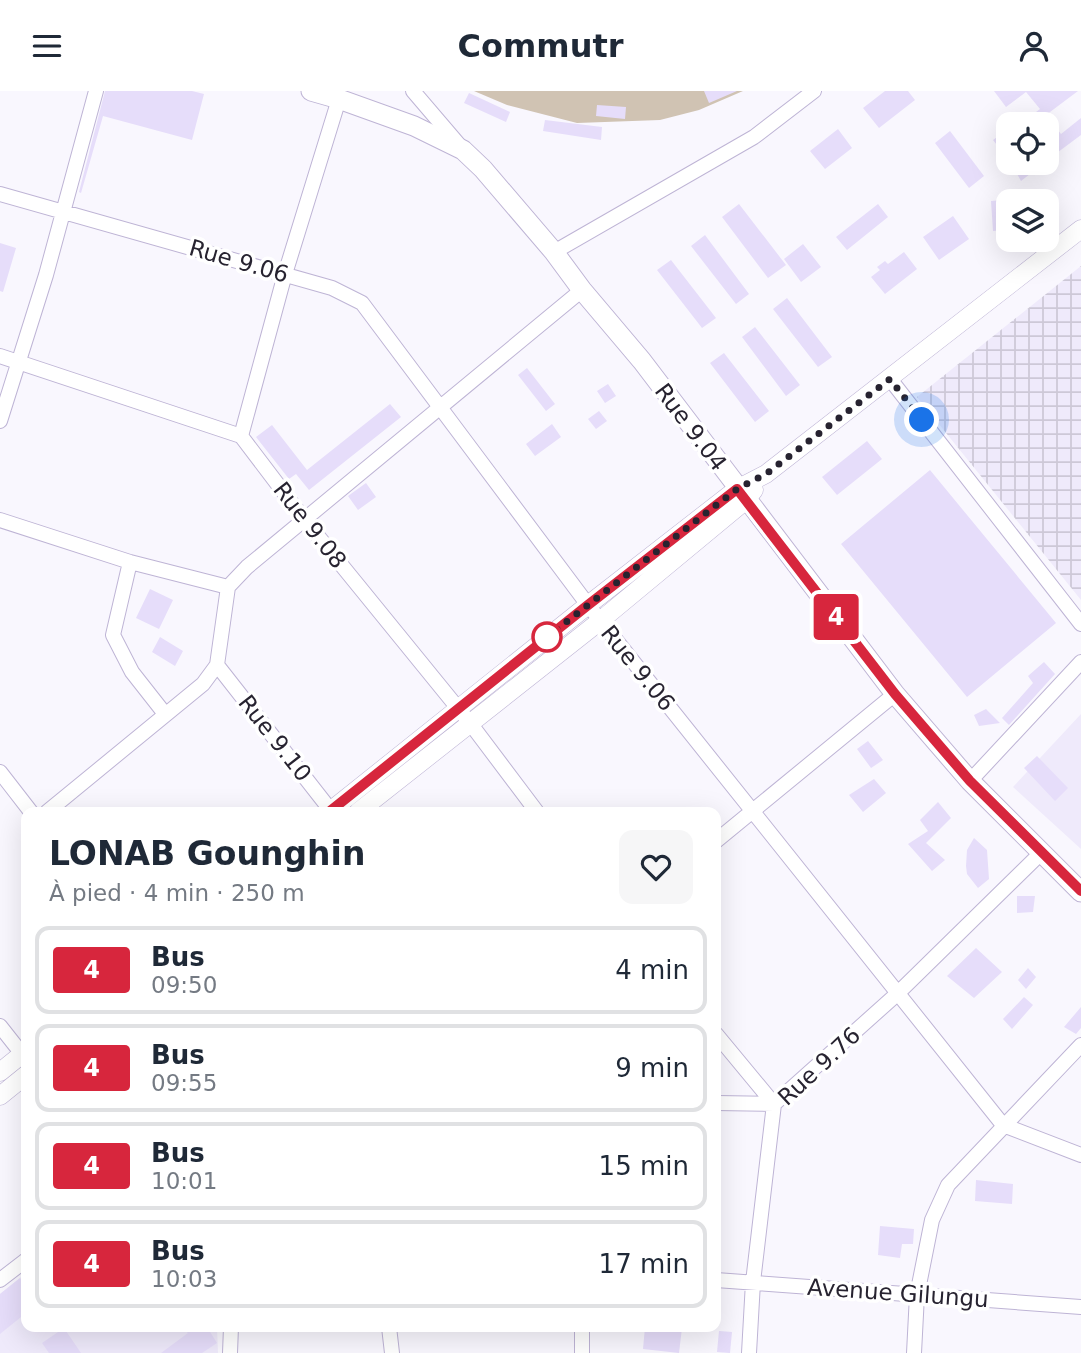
<!DOCTYPE html>
<html lang="fr">
<meta charset="utf-8">
<style>
:root{--surface:#fff;--page:#f6f6f7;--text:#1f2937;--muted:#747a83;--line:#e0e1e3}
body{margin:0;font-family:"DejaVu Sans",sans-serif;background:var(--page);color:var(--text);height:100vh;display:flex;flex-direction:column;font-size:26px;white-space:nowrap}
*{box-sizing:border-box;margin:0}
p{font-size:23px;color:var(--muted)}
.icon{flex:none;width:38px;height:38px;fill:none;stroke:currentColor;stroke-width:2;stroke-linecap:round;stroke-linejoin:round}
.map{position:relative;flex:1;overflow:hidden}
.sheet{position:absolute;left:21px;top:716px;width:700px;height:525px;display:flex;flex-direction:column;background:var(--surface);border-radius:14px;box-shadow:0 7px 28px #0002}
.sheet>*{flex:none}
.badge{padding:0 14px;border-radius:5px;font-size:24px;line-height:46px}
.tools{position:absolute;left:996px;top:21px;display:grid;gap:14px}
.tools a{display:grid;place-items:center;width:63px;height:63px;border-radius:14px;background:var(--surface);box-shadow:0 7px 28px #0002;font-size:35px}
.you{position:absolute;width:35px;height:35px;margin:-18px;border:5px solid #fff;border-radius:50%;background:#1a73e8;box-shadow:0 0 0 10px #1a73e833}
.map>.badge{position:absolute;translate:-50% -50%;box-shadow:0 0 0 4px #fff}
.round{display:grid;place-items:center;flex:none;width:74px;height:74px;border-radius:14px;background:var(--page)}
.headline{display:flex;align-items:center;justify-content:space-between;height:119px;padding:0 28px}
h1{font-size:33px;font-weight:600;line-height:52px}
ul{padding:0;list-style:none}
li{display:flex;align-items:center;gap:21px;height:88px;margin:0 14px 10px;padding:0 14px;border:4px solid var(--line);border-radius:14px}
li div{flex:1}
li b{display:block;font-size:26px}
li em{font-style:normal}
li .badge{min-width:77px;font-weight:700;text-align:center}
header{display:flex;justify-content:space-between;align-items:center;height:91px;padding:0 28px;background:var(--surface);font-size:32px;font-weight:600}
.map>svg:first-child{display:block}
</style>
<header><svg class="icon" aria-label="menu" viewBox="0 0 24 24"><path d="M4 6h16M4 12h16M4 18h16"/></svg>Commutr<svg class="icon" aria-label="person" viewBox="0 0 24 24"><circle cx="12" cy="8" r="4"/><path d="M4 21q1-7 8-7t8 7"/></svg></header>
<div class="map">
<svg width="1081" height="1262" viewBox="0 0 1081 1262">
<defs>
<pattern id="industrial-grid" width="8" height="8" patternUnits="userSpaceOnUse" patternTransform="scale(1.75)"><rect width="8" height="8" fill="#efeafb"/><path d="M0 4h8M4 0v8" fill="none" stroke="#cdc8d7"/></pattern>
</defs>
<rect width="100%" height="100%" fill="#f9f7fe"/>
<path fill="#efeafb" d="M1081,623V758L1013,696Z
M26,1182V1236H217L218,1262H0V1203Z"/>
<path fill="url(#industrial-grid)" d="M1081,175V509L917,306Z"/>
<path fill="#d0c3b3" d="M474,0H743L699,19L660,29L577,32L507,14Z"/>
<path fill="#e6ddfa" d="M105,0H192L204,3L192,49L103,25L81,102L79,101Z
M704,0H737L709,12Z
M885,0H908L915,9L879,37L863,17Z
M994,0H1078L1046,24L1061,43L1081,27V44L1046,70V33H1020L1040,18L1026,1L1006,16Z
M469,2L510,21L506,31L464,12Z
M597,14L626,16L625,28L596,25Z
M545,29L602,36L601,49L543,40Z
M838,38L852,57L825,78L810,60Z
M1008,38V68L993,49Z
M950,40L984,85L969,97L935,52Z
M1011,72H1044L1021,90Z
M1003,109L1005,139L993,140L991,110Z
M739,113L786,174L768,187L722,126Z
M878,113L888,126L847,159L836,146Z
M953,125L969,148L939,169L923,146Z
M705,144L749,203L736,213L691,155Z
M0,152L16,157L3,201L0,200Z
M803,153L821,176L801,191L784,168Z
M904,161L917,178L885,203L871,186L880,179L877,176L885,170L888,173Z
M671,169L716,227L702,237L657,179Z
M787,207L832,266L818,276L773,218Z
M755,236L800,294L786,305L742,246Z
M724,262L769,320L755,331L710,272Z
M527,277L555,313L546,320L518,284Z
M608,293L616,305L605,312L597,300Z
M390,313L401,326L309,399L296,383L289,388L256,346L272,334L307,379Z
M599,320L607,330L596,338L588,328Z
M552,333L561,346L535,365L526,353Z
M867,350L882,368L837,404L822,386Z
M930,379L1056,532L967,606L841,453Z
M366,392L376,406L358,419L348,405Z
M150,498L173,509L159,538L136,527Z
M160,546L183,560L175,575L152,561Z
M1044,571L1055,583L1009,634L1002,627L1033,592L1028,585Z
M986,618L1000,632L979,635L974,624Z
M868,650L883,669L871,677L857,658Z
M1037,665L1068,697L1055,710L1024,677Z
M874,688L886,702L863,721L849,704Z
M938,711L951,727L926,752L945,769L932,780L908,753L928,740L920,729Z
M974,747L987,759L989,788L978,797L967,783L966,775L967,759Z
M1017,805H1035L1033,821L1017,822Z
M976,857L1002,881L974,907L947,885Z
M1028,877L1036,886L1026,898L1018,889Z
M1024,906L1033,914L1012,938L1003,928Z
M1081,916V937L1076,943L1064,936Z
M976,1089L1013,1093L1012,1113L975,1110Z
M880,1135L914,1138L913,1153H902L900,1167L878,1164Z
M20,1187L26,1196V1222L0,1243V1203Z
M182,1236H207L217,1252L202,1262H161L188,1242Z
M645,1236L668,1239V1236L682,1237L679,1262L643,1258Z
M64,1237L81,1262H49L42,1252Z
M719,1240L732,1241L730,1262L717,1261Z"/>
<g fill="none" stroke-linecap="round" stroke-linejoin="round">
<g stroke="#beb4d5" stroke-width="16">
<path id="minor" d="M413,0L460,55
M0,103L332,197L362,212L588,514L1003,1034L1081,1064
M554,161L754,46L814,0
M0,265L241,345L304,428L470,632L537,721
M890,288L1081,533
M0,330L46,184L96,0
M241,345L285,183L339,8
M0,429L130,471L228,496
M130,471L113,544L132,581L165,623
M217,574L332,721
M0,681L31,721
M970,690L1081,571
M47,721L203,593L217,574L228,496L247,476L582,199
M716,750L895,603
M0,935L26,968
M716,943L774,1013
M716,1012L774,1013
M0,1189L26,1169
M716,1189L1081,1216
M389,1236L392,1262
M230,1262L231,1236
M582,1262V1236
M749,1262L753,1191L774,1013L897,903L1041,762
M914,1262L917,1204L932,1129L948,1094L1081,954"/>
</g>
<g stroke="#beb4d5" stroke-width="19">
<path id="tertiary" d="M329,721L588,514L737,398L766,383L1081,138
M358,721L600,530L746,409L754,399
M0,981L26,960
M0,1005L26,984"/>
</g>
<g stroke="#beb4d5" stroke-width="21">
<path id="secondary" d="M311,0L339,8L414,35L463,59L483,78L554,161L582,199L642,270L895,603L970,690L1081,801"/>
</g>
<use href="#minor" stroke="#fff" stroke-width="14"/>
<use href="#tertiary" stroke="#fff" stroke-width="18"/>
<use href="#secondary" stroke="#fff" stroke-width="19"/>
</g>
<g fill="none" stroke-linecap="round" stroke-linejoin="round">
<g stroke="#fff" stroke-width="16">
<path id="line" d="M329,721L588,514L737,398L895,603L970,690L1081,800"/>
</g>
<use href="#line" stroke="#d7263d" stroke-width="10"/>
<path stroke="#272330" stroke-width="7" stroke-dasharray="0 12.6" d="M547,546L737,398L766,383L890,288L922,329"/>
</g>
<circle fill="#fff" stroke="#d7263d" stroke-width="3.5" cx="547" cy="546" r="14"/>
<g text-anchor="middle" stroke-width="7" stroke-linejoin="round" paint-order="stroke">
<g font-size="23" fill="#272330" stroke="#fff">
<text transform="translate(239 170) rotate(16)" y="8">Rue 9.06</text>
<text transform="translate(691 336) rotate(53)" y="8">Rue 9.04</text>
<text transform="translate(310 434) rotate(52)" y="8">Rue 9.08</text>
<text transform="translate(638 577) rotate(51)" y="8">Rue 9.06</text>
<text transform="translate(275 647) rotate(52)" y="8">Rue 9.10</text>
<text transform="translate(819 975) rotate(-43)" y="8">Rue 9.76</text>
<text transform="translate(898 1202) rotate(4)" y="8">Avenue Gilungu</text>
</g>
</g>
</svg>
<div class="tools">
<a><svg class="icon" aria-label="locate" viewBox="0 0 24 24"><circle cx="12" cy="12" r="6"/><path d="M12 2v4M12 18v4M2 12h4M18 12h4"/></svg></a>
<a><svg class="icon" aria-label="layers" viewBox="0 0 24 24"><path d="M12 4l9 5-9 5-9-5zM3 14l9 5 9-5"/></svg></a>
</div>
<div class="you" style="left:922px;top:329px"></div>
<b class="badge" style="left:836px;top:526px;background:#d7263d;color:#fff">4</b>
<section class="sheet">
<div class="headline"><div><h1>LONAB Gounghin</h1><p>À pied · 4 min · 250 m</p></div><a class="round"><svg class="icon" aria-label="heart" viewBox="0 0 24 24"><path d="M12 20l-8-8c-3-5 5-10 8-4 3-6 11-1 8 4z"/></svg></a></div>
<ul>
<li><span class="badge" style="background:#d7263d;color:#fff">4</span><div><b>Bus</b><p>09:50</p></div><em>4 min</em></li>
<li><span class="badge" style="background:#d7263d;color:#fff">4</span><div><b>Bus</b><p>09:55</p></div><em>9 min</em></li>
<li><span class="badge" style="background:#d7263d;color:#fff">4</span><div><b>Bus</b><p>10:01</p></div><em>15 min</em></li>
<li><span class="badge" style="background:#d7263d;color:#fff">4</span><div><b>Bus</b><p>10:03</p></div><em>17 min</em></li>
</ul>
</section>
</div>
